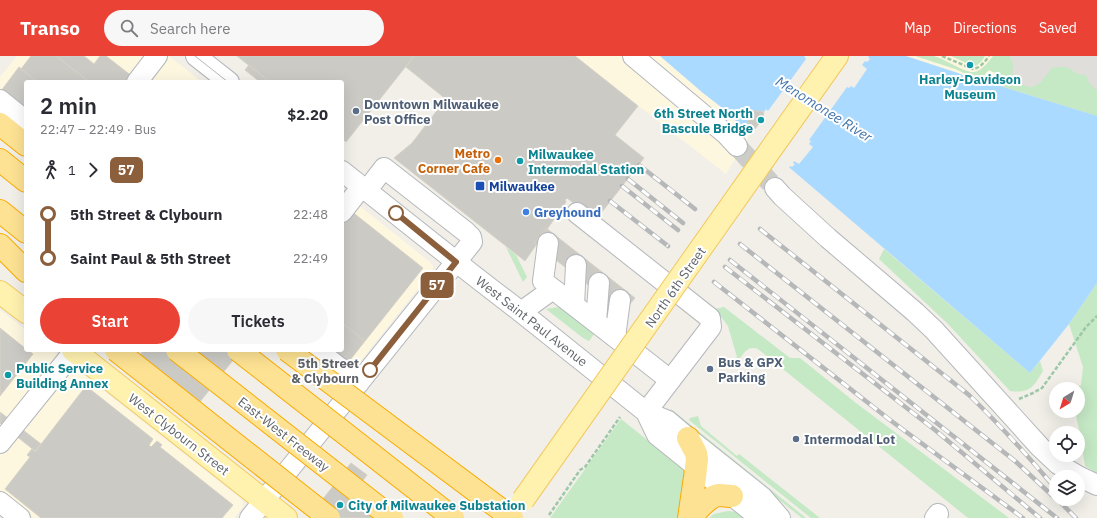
<!DOCTYPE html>
<meta charset="utf-8">
<style>
:root{--surface:#fff;--page:#f7f7f7;--text:#2b2b33;--muted:#7c7c81;--accent:#ea4335}
body{margin:0;font-family:"IBM Plex Sans",sans-serif;background:var(--page);color:var(--text);height:100vh;display:flex;flex-direction:column;font-size:15px;white-space:nowrap}
*{box-sizing:border-box;margin:0}
p{font-size:13px;color:var(--muted)}
.icon{flex:none;width:22px;height:22px;fill:none;stroke:currentColor;stroke-width:2;stroke-linecap:round;stroke-linejoin:round}
.map{position:relative;flex:1;overflow:hidden}
.panel{position:absolute;left:24px;top:24px;width:320px;height:272px;display:flex;flex-direction:column;background:var(--surface);border-radius:4px;box-shadow:0 4px 16px #0002}
.panel>*{flex:none}
.badge{padding:0 8px;border-radius:6px;font-size:14px;line-height:26px}
.needle{width:26px;rotate:218deg}
.tools{position:absolute;left:1049px;top:326px;display:grid;gap:8px}
.tools a{display:grid;place-items:center;width:36px;height:36px;border-radius:50%;background:var(--surface);box-shadow:0 4px 16px #0002;font-size:20px}
.map>.badge{position:absolute;translate:-50% -50%;box-shadow:0 0 0 2px #fff}
.legs{display:flex;align-items:center;gap:6px;height:44px;padding:0 16px;font-size:13px}
.legs p{margin-inline-start:auto}
.head{display:flex;align-items:center;justify-content:space-between;height:68px;padding:0 16px}
h1{font-size:22px;font-weight:600;line-height:30px}
.button{display:flex;gap:8px;margin-top:auto;padding:8px 16px}
.button a{flex:1;height:46px;border-radius:24px;background:var(--accent);color:#fff;font-size:16px;font-weight:600;line-height:46px;text-align:center}
.button a+a{background:var(--page);color:var(--text)}
ul{padding:0 16px;list-style:none}
li{display:flex;align-items:center;gap:14px;height:44px;font-size:15px}
li i{display:grid;place-items:center;width:6px;height:100%;margin:0 5px;background:currentColor}
li i::after{content:'';width:10px;height:10px;margin:-5px;border:3px solid;border-radius:50%;background:var(--surface)}
li p{margin-inline-start:auto}
li:first-child i{background:linear-gradient(#0000 50%,currentColor 0)}
li:last-child i{background:linear-gradient(currentColor 50%,#0000 0)}
header{display:flex;align-items:center;gap:24px;box-sizing:border-box;height:56px;padding:0 20px;background:var(--accent);color:#fff}
header strong{font-size:19px}
nav{display:flex;gap:22px;margin-inline-start:auto;font-size:14px}
.search{width:280px;height:36px;background:var(--page);display:flex;align-items:center;gap:10px;box-sizing:border-box;padding:0 14px;border-radius:22px;color:var(--muted);font-size:15px}
.map>svg:first-child{display:block}
</style>
<header>
<strong>Transo</strong>
<div class="search"><svg class="icon" aria-label="search" viewBox="0 0 24 24"><circle cx="10" cy="10" r="6"/><path d="M15 15l6 6"/></svg>Search here</div>
<nav><a>Map</a><a>Directions</a><a>Saved</a></nav>
</header>
<div class="map">
<svg width="1097" height="462" viewBox="0 0 1097 462">
<rect width="100%" height="100%" fill="#f1efe8"/>
<path fill="#fef7e0" d="M17,0H150L129,26H26L0,35V21Z
M169,0L202,26H145L162,4Z
M575,0H660L703,37L725,54L750,79L726,118Z
M906,0H1012L991,27L984,25L969,22L958,17Z
M342,136L430,206L433,210V212L430,218L346,323L342,294Z
M0,254L26,274V294H52L240,442L243,446V451L234,462H34L0,435Z"/>
<path fill="#e0deda" d="M1012,0H1097V60L991,27Z"/>
<path fill="#c5e8c5" d="M915,0C921,0 928,0 934,0C945,3 965,17 974,16C982,15 989,5 993,0H1012L1010,2C1016,8 1011,14 1013,20C1015,25 1019,27 1023,29C1039,36 1043,21 1053,11H1067L1076,17L1087,20L1088,25L1097,35V60L991,27L997,18L989,14L986,17L983,22L964,17L955,13Z
M951,0H985L981,6L976,10L966,7Z
M506,191L516,199L527,221L523,226Z
M884,193L1030,317L1040,305L1043,315C1034,330 1030,338 1010,335L948,268L879,203Z
M1097,227V417L1085,410L1080,378L1075,355H1078V333H1073L1081,329L1083,311L1069,268Z
M559,251H561L594,278L589,285L583,282L546,253Z
M724,251L790,302H800L856,347L1009,462H968L758,293C746,289 743,299 737,307L734,305L737,301L728,270L715,253Z
M671,353L806,462H802L669,356Z
M698,360L701,370L737,400L739,398L820,462H811L689,364L690,362Z
M621,363L686,415L678,462H550Z
M728,455L737,456L744,462H709L714,458Z"/>
<path fill="#aadaff" d="M660,0H906L958,17L969,22L984,25L1097,60V227L1069,268L1030,317L770,95L750,79L725,54L703,37Z"/>
<path fill="#f1efe8" d="M804,0H869L868,1L870,3L867,6L865,5L862,9L867,13L854,32L851,30L849,32L847,31L809,84L811,85L809,88L813,91L799,108L794,105L793,107L795,108L792,111L790,110L788,113L750,82L748,80L750,77L752,79L753,76L751,75L753,72L747,67V66L755,54L758,56L760,55H761L764,56L766,53L768,55L806,3Z"/>
<path fill="#cccac5" stroke="#d6d1c6" d="M31,0H56L89,26H38L21,13Z
M56,0H84L94,8L100,0H106L133,21L129,26H89Z
M237,0H414L346,86L342,82V26H270Z
M414,0H575L638,50L615,79L644,102L598,161H592L567,142L565,144L566,146L525,205L394,102L412,87L442,48L443,49L447,44L406,11Z
M249,9L265,22L270,26H260L245,14Z
M19,11L38,26H26V53L1,35Z
M755,54L758,56L760,55H761L764,57L763,60L764,61L755,73L747,67Z
M351,155L423,212L365,285L342,267V166Z
M546,172L635,242L623,256L534,187Z
M342,267L365,285L346,309L327,294H342Z
M0,272L26,293V294H28L33,298L0,340Z
M144,294H241L195,352L135,305Z
M86,330L153,383L149,389L151,391L157,385L162,389L160,391L233,449L222,462H105L104,461V462H41L5,433L30,401L27,399L32,393L35,396Z
M0,356L41,388L35,395L0,367Z
M351,407L367,419L354,436L338,423Z
M335,428L378,462H322L313,455Z"/>
<g fill="none" stroke-linecap="round" stroke-linejoin="round">
<path stroke="#ccccc8" stroke-width="20" stroke-dasharray="20 10" stroke-linecap="butt" d="M737,90L775,132"/>
<g stroke="#b5b8bc" stroke-width="22">
<path id="minor" d="M196,0L229,26
M633,0L726,78L737,90
M137,26L157,0
M0,44L26,65
M342,115L473,219L521,256L646,356L668,365L688,382L762,441L780,462
M775,132L782,140L828,182L915,256L934,274L1040,391L1058,408L1078,420L1097,429
M342,156L362,130
M577,157L710,262L711,271L646,356
M548,187L543,225L553,233
M574,249L576,209
M521,256L553,233L615,281L670,324
M596,266L599,227
M615,281L620,244
M317,294L359,327
M646,356L657,379L755,458L765,462
M0,387L75,294
M0,446L20,462
M250,462L472,186L471,181L466,176L384,112L367,134
M935,462L938,458"/>
</g>
<g stroke="#f2c960" stroke-width="24">
<path id="major" d="M764,103L837,0
M0,236L26,256
M73,294L286,462"/>
</g>
<g stroke="#f9ab00" stroke-width="24">
<path id="highway" d="M0,68L26,89
M0,104L26,125
M0,155L26,176
M0,189L26,215
M688,382L696,397L697,403L695,421L689,462
M691,462C697,454 709,440 719,439C723,439 728,440 732,440"/>
</g>
<path stroke="#9cc7a9" stroke-width="2.5" stroke-dasharray="4 2" stroke-linecap="butt" d="M942,0L973,13C980,12 985,6 989,0
M1019,343L1033,337L1042,332L1086,271L1097,260
M549,459L580,414L585,411L620,361"/>
<use href="#minor" stroke="#fff" stroke-width="20"/>
<use href="#major" stroke="#fff2af" stroke-width="22"/>
<use href="#highway" stroke="#fde293" stroke-width="22"/>
<path stroke="#b6b7b8" stroke-width="1" d="M195,0L228,26"/>
<g stroke="#b6b7b8" stroke-width="4.5">
<path id="rail" d="M639,109L695,153
M628,123L683,167
M622,130L678,174
M610,145L668,190
M760,173L969,339C1000,369 1028,400 1056,433
M740,188L1015,405L1056,443
M730,204L1057,462
M725,211L935,374L1040,462
M714,226L890,364L1023,462
M1057,443L1076,462"/>
</g>
<use href="#rail" stroke="#fff" stroke-width="3" stroke-dasharray="9" stroke-linecap="butt"/>
<g stroke="#f2c960" stroke-width="24" stroke-linecap="butt">
<path id="major-bridge" d="M523,444L764,103"/>
</g>
<g stroke="#f9ab00" stroke-width="24" stroke-linecap="butt">
<path id="highway-bridge" d="M116,294L329,462
M177,294L392,462
M238,294L453,462
M287,294L512,462"/>
</g>
<use href="#major-bridge" stroke="#fff2af" stroke-width="22"/>
<use href="#highway-bridge" stroke="#fde293" stroke-width="22"/>
</g>
<g fill="none" stroke-linecap="round" stroke-linejoin="round">
<g stroke="#fff" stroke-width="9">
<path id="line-1" d="M370,314L456,206L396,157"/>
</g>
<use href="#line-1" stroke="#8b5e3c" stroke-width="6"/>
</g>
<g fill="#0f9aa8" stroke="#fff" stroke-width="1.5">
<circle cx="970" cy="9" r="4"/>
<circle cx="761" cy="64" r="4"/>
<circle cx="520" cy="105" r="4"/>
<circle cx="8" cy="319" r="4"/>
<circle cx="340" cy="449" r="4"/>
</g>
<g fill="#5c6f8a" stroke="#fff" stroke-width="1.5">
<circle cx="356" cy="55" r="4"/>
<circle cx="710" cy="313" r="4"/>
<circle cx="796" cy="383" r="4"/>
</g>
<circle fill="#e8710a" stroke="#fff" stroke-width="1.5" cx="498" cy="104" r="4"/>
<rect fill="#1a4fb4" stroke="#fff" stroke-width="1.5" x="475" y="125" width="10" height="10" rx="2"/>
<circle fill="#3f7fe0" stroke="#fff" stroke-width="1.5" cx="526" cy="156" r="4"/>
<g fill="#fff" stroke="#8b5e3c" stroke-width="2">
<circle cx="396" cy="157" r="7"/>
<circle cx="370" cy="314" r="7"/>
</g>
<g text-anchor="middle" stroke-width="4" stroke-linejoin="round" paint-order="stroke">
<g font-size="13" font-weight="bold" fill="#0d838f" stroke="#fff" text-anchor="start">
<text x="970" y="28" text-anchor="middle">Harley-Davidson<tspan x="970" dy="15">Museum</tspan></text>
<text x="753" y="62" text-anchor="end">6th Street North<tspan x="753" dy="15">Bascule Bridge</tspan></text>
<text x="528" y="103">Milwaukee<tspan x="528" dy="15">Intermodal Station</tspan></text>
<text x="16" y="317">Public Service<tspan x="16" dy="15">Building Annex</tspan></text>
<text x="348" y="454">City of Milwaukee Substation</text>
</g>
<g font-size="13" font-weight="bold" fill="#4e5e75" stroke="#fff" text-anchor="start">
<text x="364" y="53">Downtown Milwaukee<tspan x="364" dy="15">Post Office</tspan></text>
<text x="718" y="311">Bus &amp; GPX<tspan x="718" dy="15">Parking</tspan></text>
<text x="804" y="388">Intermodal Lot</text>
</g>
<g font-size="13" font-weight="bold" fill="#c56008" stroke="#fff" text-anchor="end">
<text x="490" y="102">Metro<tspan x="490" dy="15">Corner Cafe</tspan></text>
</g>
<g font-size="13" font-weight="bold" fill="#164399" stroke="#fff" text-anchor="start">
<text x="489" y="135">Milwaukee</text>
</g>
<g font-size="13" font-weight="bold" fill="#366cbe" stroke="#fff" text-anchor="start">
<text x="534" y="161">Greyhound</text>
</g>
<g font-size="13" fill="#5f6368" stroke="#fff">
<text transform="translate(675 231) rotate(-55)" y="5">North 6th Street</text>
<text transform="translate(532 265) rotate(38)" y="5">West Saint Paul Avenue</text>
<text transform="translate(179 378) rotate(38)" y="5">West Clybourn Street</text>
<text transform="translate(284 378) rotate(38)" y="5">East-West Freeway</text>
</g>
<g font-size="13" font-weight="bold" fill="#5f6368" stroke="#fff" text-anchor="end">
<text x="359" y="312">5th Street<tspan x="359" dy="15">&amp; Clybourn</tspan></text>
</g>
<g font-size="14" font-style="italic" fill="#4174aa" stroke="#fff">
<text transform="translate(824 53) rotate(32)" y="5">Menomonee River</text>
</g>
</g>
</svg>
<div class="tools">
<a><svg class="needle" viewBox="-14 -14 28 28"><path d="M0-13l5 13h-10z" fill="#e53935"/><path d="M0 13l5-13h-10z" fill="#7c7c81"/></svg></a>
<a><svg class="icon" aria-label="locate" viewBox="0 0 24 24"><circle cx="12" cy="12" r="6"/><path d="M12 2v4M12 18v4M2 12h4M18 12h4"/></svg></a>
<a><svg class="icon" aria-label="layers" viewBox="0 0 24 24"><path d="M12 4l9 5-9 5-9-5zM3 14l9 5 9-5"/></svg></a>
</div>
<b class="badge" style="left:437px;top:229px;background:#8b5e3c;color:#fff">57</b>
<section class="panel">
<div class="head"><div><h1>2 min</h1><p>22:47 – 22:49 · Bus</p></div><b>$2.20</b></div>
<div class="legs"><svg class="icon" aria-label="walk" viewBox="0 0 24 24"><circle cx="13" cy="4" r="2"/><path d="M13 8l-2 6 4 7M11 14l-3 7M7 12l3-4h3l4 4"/></svg>1<svg class="icon" aria-label="forward" viewBox="0 0 24 24"><path d="M9 5l7 7-7 7"/></svg><b class="badge" style="background:#8b5e3c;color:#fff">57</b></div>
<ul>
<li><i style="color:#8b5e3c"></i><b>5th Street &amp; Clybourn</b><p>22:48</p></li>
<li><i style="color:#8b5e3c"></i><b>Saint Paul &amp; 5th Street</b><p>22:49</p></li>
</ul>
<div class="button"><a>Start</a><a>Tickets</a></div>
</section>
</div>
